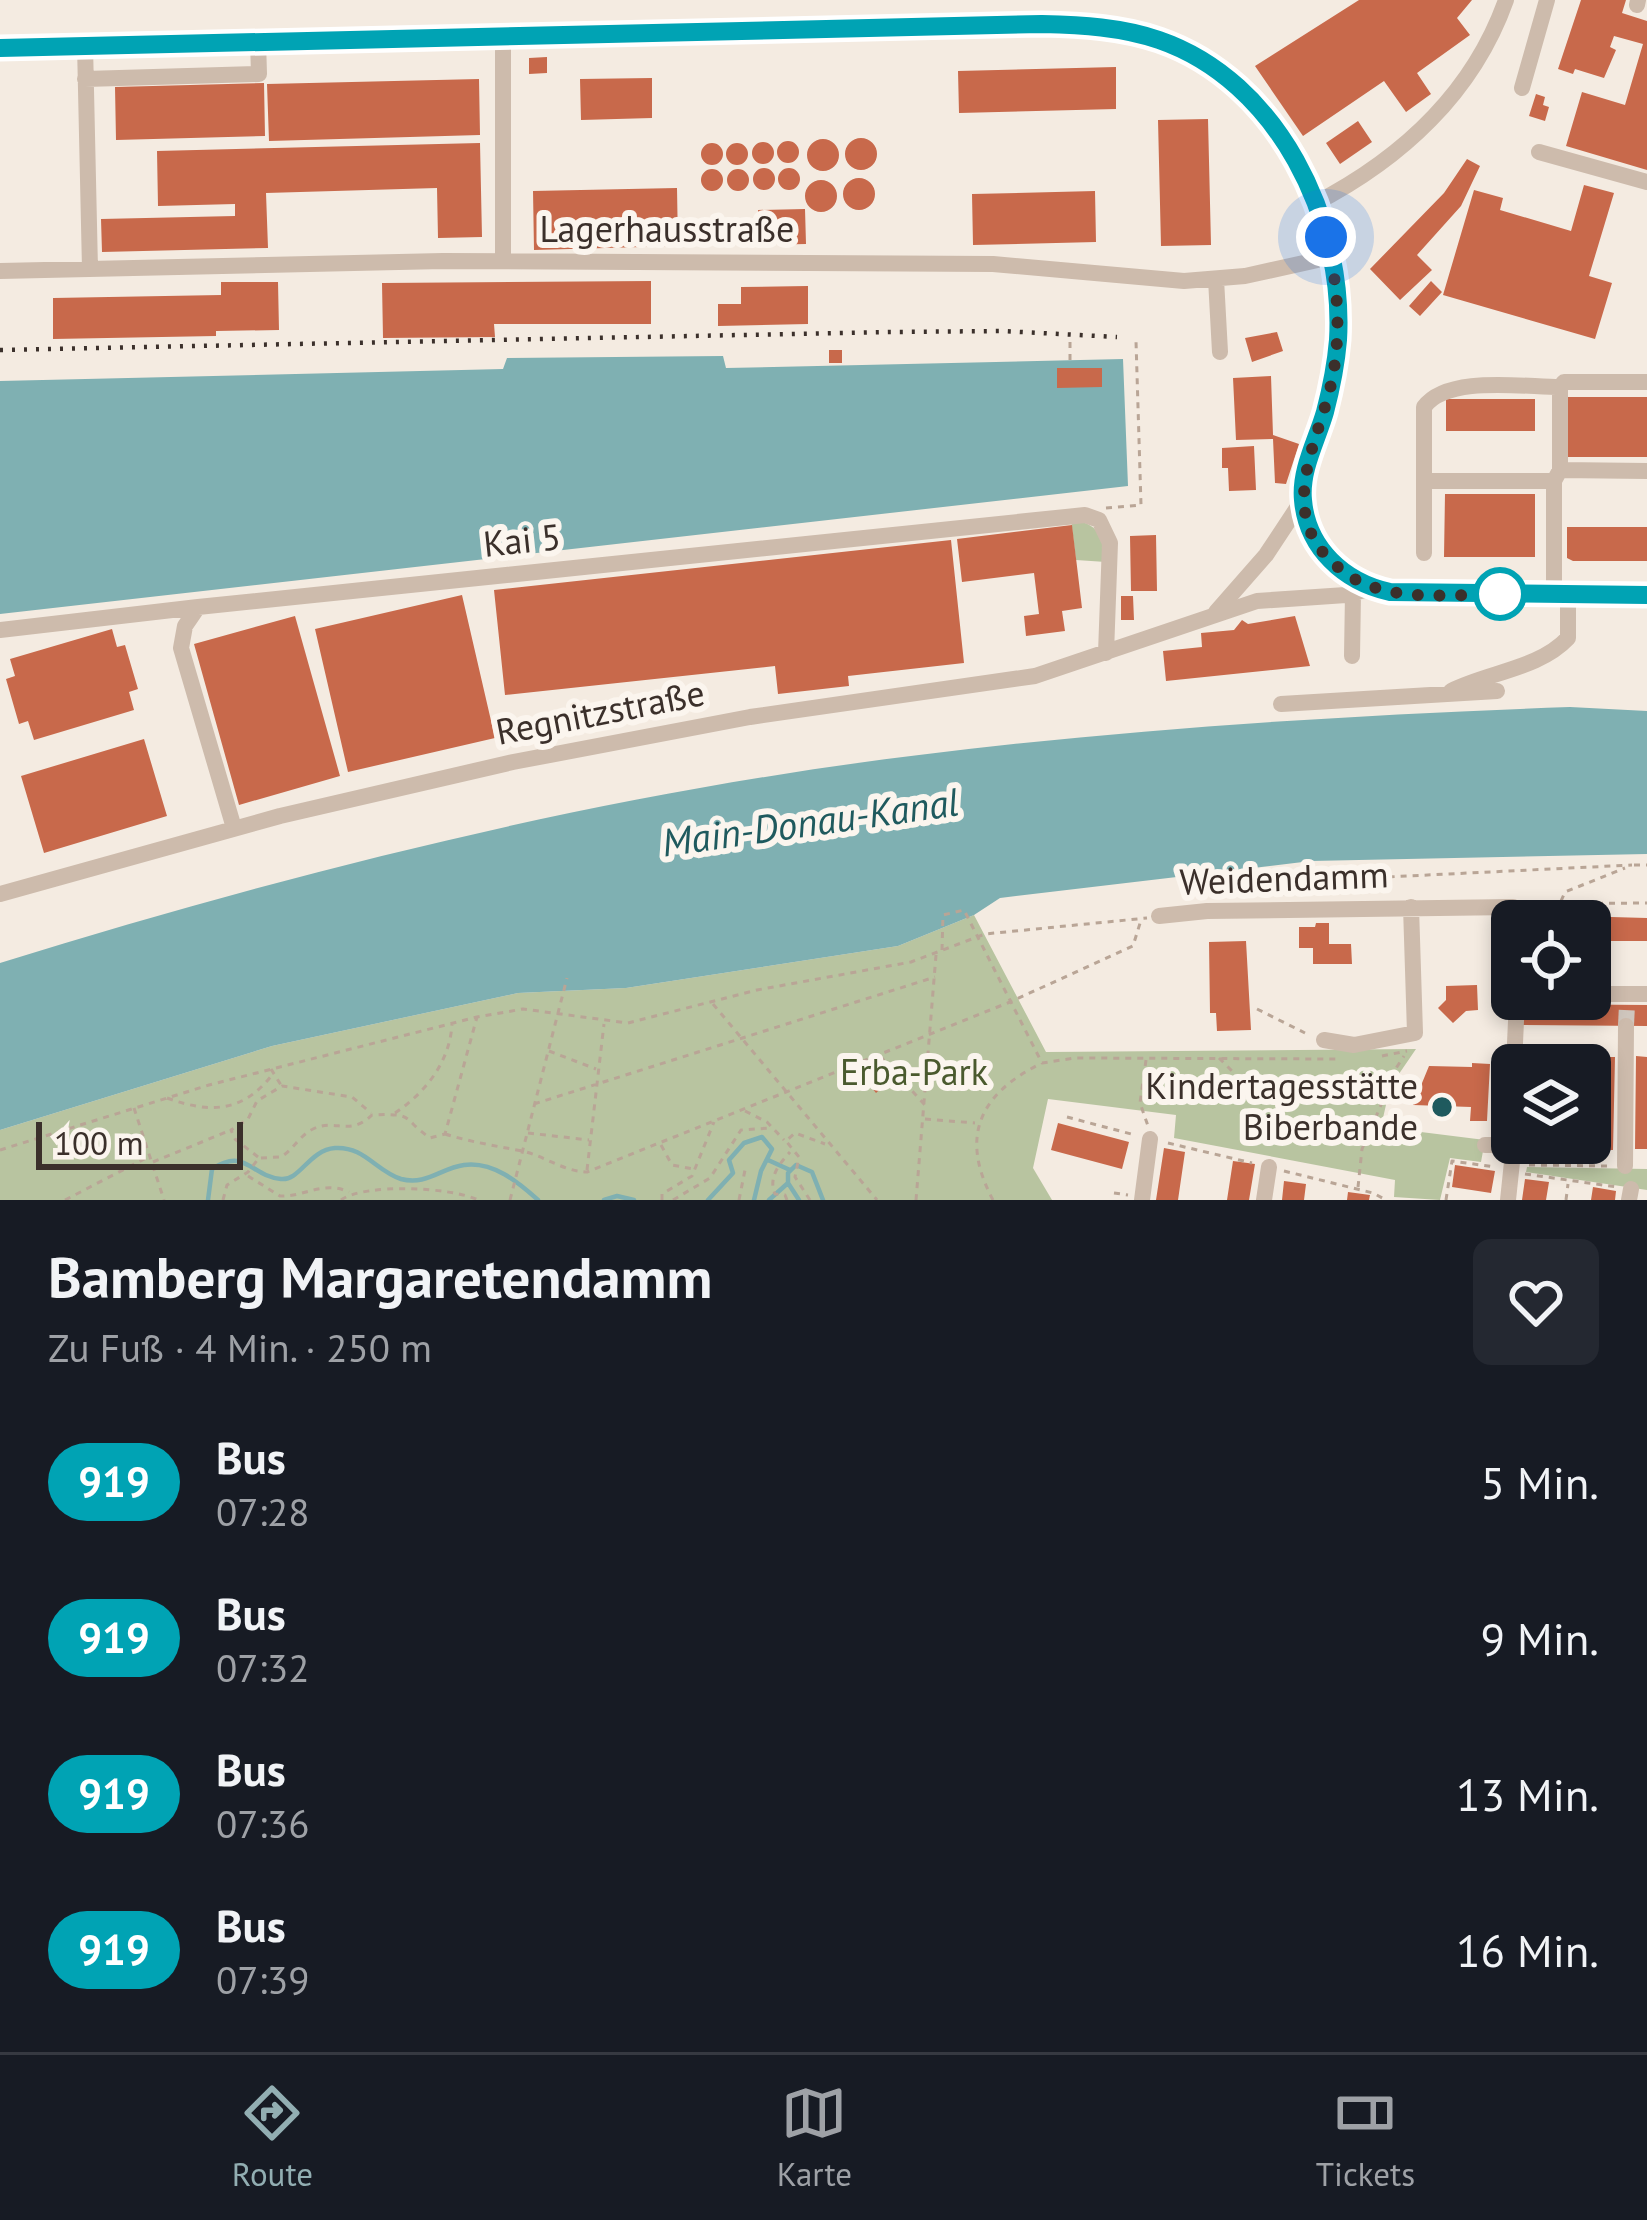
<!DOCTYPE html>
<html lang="de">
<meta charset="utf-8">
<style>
:root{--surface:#171b24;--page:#242831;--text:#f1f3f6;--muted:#9ea1a6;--line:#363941;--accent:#92aeb2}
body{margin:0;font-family:"PT Sans",sans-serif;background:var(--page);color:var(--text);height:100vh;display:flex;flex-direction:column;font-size:45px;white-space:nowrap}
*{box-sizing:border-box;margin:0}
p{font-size:39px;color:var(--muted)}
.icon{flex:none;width:66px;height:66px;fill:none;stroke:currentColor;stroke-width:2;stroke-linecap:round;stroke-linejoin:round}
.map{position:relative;height:1200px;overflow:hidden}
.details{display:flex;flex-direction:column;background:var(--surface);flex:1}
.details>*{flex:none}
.badge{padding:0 24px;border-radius:39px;font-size:42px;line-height:78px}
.buttons{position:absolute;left:1491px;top:900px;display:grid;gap:24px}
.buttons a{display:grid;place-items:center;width:120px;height:120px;border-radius:18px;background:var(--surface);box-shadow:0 6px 18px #0003;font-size:60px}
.scale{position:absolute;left:36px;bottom:30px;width:207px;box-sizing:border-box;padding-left:12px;border:6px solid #3b302b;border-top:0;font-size:33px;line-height:42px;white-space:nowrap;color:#3b302b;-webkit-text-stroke:9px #fbf5ee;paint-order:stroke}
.you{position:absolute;width:60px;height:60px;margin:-30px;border:9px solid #fff;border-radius:50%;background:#1a73e8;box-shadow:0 0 0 18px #1a73e833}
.map>.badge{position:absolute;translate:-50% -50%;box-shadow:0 0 0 6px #fff}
.round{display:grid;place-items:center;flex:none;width:126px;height:126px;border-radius:18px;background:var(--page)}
.overview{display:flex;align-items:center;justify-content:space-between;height:204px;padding:0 48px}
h1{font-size:57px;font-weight:800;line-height:90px}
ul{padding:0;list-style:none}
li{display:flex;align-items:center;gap:36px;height:156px;padding:0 48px}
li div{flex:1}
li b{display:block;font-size:45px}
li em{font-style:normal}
li .badge{min-width:132px;font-weight:700;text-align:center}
.tab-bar{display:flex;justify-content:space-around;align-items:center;height:168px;border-top:3px solid var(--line);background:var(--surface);font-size:33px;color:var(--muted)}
.tab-bar a{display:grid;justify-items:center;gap:6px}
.tab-bar .selected{color:var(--accent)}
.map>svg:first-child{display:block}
</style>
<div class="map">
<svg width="1647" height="1200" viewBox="0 0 1647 1200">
<rect width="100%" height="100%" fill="#f4ebe1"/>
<path fill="#b8c4a0" d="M1071,519C1100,525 1101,534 1106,562L1076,560Z
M974,915L1046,1052L1416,1049L1390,1087L1381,1127L1485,1140L1481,1162L1450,1158L1440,1200L1394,1197L1395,1180L1174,1138L1176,1115L1048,1099L1033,1168L1052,1200H0V1130L272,1046L518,993L626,988L898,946Z
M1527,1167L1647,1169V1190L1526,1172Z"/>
<path fill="#7fb0b2" d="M723,356L726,368L1123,359L1128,486L0,614V381L503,369L507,358Z
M1570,707L1647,711V854L1311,861L1000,898L974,915L898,946L626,988L518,993L272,1046L0,1130V963C300,870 607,793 919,755C1136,728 1352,715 1570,707Z"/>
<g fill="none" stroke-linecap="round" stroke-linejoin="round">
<path stroke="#7fb0b2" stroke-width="4.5" d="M768,1160L790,1170
M208,1200L212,1169C246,1147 250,1176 281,1179C300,1181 309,1150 335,1148C364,1146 376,1171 401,1179C426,1186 441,1168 464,1165C493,1161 518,1182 538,1200
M604,1200L617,1196L634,1200
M708,1200L733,1173L729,1160L744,1143L762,1137L772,1149L761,1171L754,1200
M769,1200L788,1183
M799,1200L788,1183V1173L796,1165L812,1172L823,1200"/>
</g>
<path fill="#c8694b" d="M1359,0H1472L1457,18L1470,35L1417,73L1431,94L1406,112L1384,81L1303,136L1255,66Z
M1581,0H1626L1622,13L1647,21V170L1566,146L1582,92L1625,105L1643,44L1614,36L1610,47L1616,50L1604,78L1575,69L1573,74L1558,69Z
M547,57V73L529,74V58Z
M1116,67V109L959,113L958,71Z
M652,78V118L581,120L580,79Z
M479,79L480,135L269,141L267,84Z
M264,83L265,136L116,140L115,87Z
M1536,94L1545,97L1543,105L1549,107L1545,121L1529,116Z
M1208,119L1211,245L1161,246L1158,120Z
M1358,121L1372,142L1340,164L1326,143Z
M845 154a16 16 0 1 1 32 0a16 16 0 1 1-32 0Z
M807 155a16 16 0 1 1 32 0a16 16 0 1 1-32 0Z
M777 152a11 11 0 1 1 22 0a11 11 0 1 1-22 0Z
M752 153a11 11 0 1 1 22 0a11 11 0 1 1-22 0Z
M701 154a11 11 0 1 1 22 0a11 11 0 1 1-22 0Z
M726 154a11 11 0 1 1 22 0a11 11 0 1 1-22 0Z
M480,143L482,237L438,238L437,188L266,193L268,248L102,252L101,219L235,216V204L158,206L157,151Z
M1467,159L1480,166L1461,206L1417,255L1432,270L1400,300L1370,269L1444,193Z
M753 179a11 11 0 1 1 22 0a11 11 0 1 1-22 0Z
M778 179a11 11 0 1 1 22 0a11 11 0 1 1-22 0Z
M701 180a11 11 0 1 1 22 0a11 11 0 1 1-22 0Z
M727 180a11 11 0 1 1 22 0a11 11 0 1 1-22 0Z
M843 194a16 16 0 1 1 32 0a16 16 0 1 1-32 0Z
M805 196a16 16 0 1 1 32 0a16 16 0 1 1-32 0Z
M1584,185L1614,193L1589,276L1612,283L1595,339L1443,295L1474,190L1503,198L1500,210L1571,231Z
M677,188L678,246L534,250L533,191Z
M1095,191L1096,242L973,245L972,194Z
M805,209L806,244L759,245L758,210Z
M651,281V324H494L495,337L383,338L382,283Z
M1431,281L1442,292L1420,316L1409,306Z
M221,282H278L279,330L216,331V336L53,339V298L221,295Z
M808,286V324L718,326V304H741V287Z
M1277,332L1283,351L1252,362L1245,338Z
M829,350H842V363H829Z
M1057,368H1102V387L1057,388Z
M1271,376L1273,435L1299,444L1286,484L1275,483L1273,439L1236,440L1233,378Z
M1567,397H1647V457H1567Z
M1446,399H1535V431H1446Z
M1254,446L1256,490L1229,491L1228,468H1222V448Z
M1445,494H1535V557H1444Z
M1072,525L1082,608L1062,611L1065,631L1026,636L1024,616L1039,614L1034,573L962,582L957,539Z
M1567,527H1647V561H1573L1567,558Z
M1156,535L1157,591H1131L1130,536Z
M951,540L964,663L848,676L849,686L778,694L775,666L505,695L494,590Z
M462,595L495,738L348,772L315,629Z
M1121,596H1133L1134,620H1121Z
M295,616L340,776L239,805L194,644Z
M1295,616L1310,666L1166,681L1163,651L1202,647L1201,633L1234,630L1242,620L1248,624Z
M112,629L117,647L125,645L138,689L129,692L134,710L34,740L28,721L19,724L6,679L15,676L10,659Z
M144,739L167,816L44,853L21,776Z
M1575,916L1647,918V941H1590V921H1575Z
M1316,923H1329V944H1351L1352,964H1313V948H1299V927H1315Z
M1246,941L1251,1030L1217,1031L1216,1013H1210L1209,942Z
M1477,985L1478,1010L1466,1011L1453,1023L1438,1008L1446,1000V986Z
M1520,1004L1647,1005V1026L1520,1025Z
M1524,1054L1548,1055L1547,1065H1524Z
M1636,1056L1647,1057V1149H1635Z
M1591,1057H1615L1613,1150H1590Z
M1472,1063L1490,1064L1487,1121H1470L1471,1107L1413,1105L1429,1066L1472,1067Z
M877,1066L890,1080L876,1093L864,1078Z
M1058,1123L1129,1142L1122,1169L1051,1150Z
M1523,1143H1547V1151H1523Z
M1164,1148L1185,1152L1178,1200H1156Z
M1233,1161L1255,1164L1249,1200H1227Z
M1455,1165L1495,1171L1491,1193L1452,1187Z
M1525,1179L1549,1182L1546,1200H1522Z
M1284,1181L1306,1184L1304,1200H1282Z
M1593,1187L1616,1191L1615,1200H1591Z
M1348,1192L1370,1195L1369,1200H1347Z"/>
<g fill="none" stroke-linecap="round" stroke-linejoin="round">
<path stroke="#cfc6bd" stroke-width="16" stroke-dasharray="16 8" stroke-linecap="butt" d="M1626,1026L1627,1004"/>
<path stroke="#b9a596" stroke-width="3" stroke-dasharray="6 6" stroke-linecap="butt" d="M1070,342V360
M1106,508L1141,505L1136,341
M1634,865H1647
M1282,894L1387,877L1632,865
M1561,901L1565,892L1625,868
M1525,904L1647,903
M1568,920L1574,905
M942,950L943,915L964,910L1042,1063L1075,1058L1337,1059
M713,1004L877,1200
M1257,1009L1305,1033
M549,1051L596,1069
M1528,1053L1609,1054
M880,1056L925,1105
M1382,1056L1407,1051
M1219,1058L1247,1086L1272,1095L1377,1089
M1146,1060L1140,1103L1148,1126
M271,1069L281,1085
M167,1098C211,1114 243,1112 272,1075
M534,1104L935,977
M134,1108L164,1200
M745,1111L767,1122L784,1140
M395,1113C425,1093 450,1062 452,1024
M1067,1117L1135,1135
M925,1119L975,1123
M528,1133L589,1140
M445,1134C471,1142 496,1146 522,1151C545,1156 562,1171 587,1172L1010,1002L1133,946L1141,920
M1168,1143L1252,1163
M661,1145L672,1165L693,1169
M0,1150L209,1085L477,1017L523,1009L628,1023L757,990L911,962L985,934L1147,918
M258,1157L235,1139L231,1130L248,1119L257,1101L282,1086L352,1097L371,1113
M153,1162L231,1130
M1529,1165L1609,1166
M1567,1165V1143
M587,1170L604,1024
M1284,1171L1373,1193L1386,1200
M1525,1174L1617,1187
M248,1176L280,1196C305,1197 323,1180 349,1192
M1358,1187L1362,1149L1381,1105L1377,1089L1389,1079L1404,1056
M1114,1193L1128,1195
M65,1200L148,1157
M223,1200L227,1185L248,1172L259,1158L281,1157C293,1150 300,1135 313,1129C336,1118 349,1137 372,1115C416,1113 401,1118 430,1138L445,1134L477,1017
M341,1200C364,1183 452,1187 478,1200
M510,1200L567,978
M662,1200V1194L692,1176L714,1122
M673,1200L710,1178L741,1130L770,1128
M739,1200L746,1165
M787,1200L785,1195L775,1194C768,1178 779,1164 790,1152
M810,1200L795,1177L799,1157L786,1141L795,1133L825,1144
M916,1200L936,955
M993,1200C960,1138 978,1095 1040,1064
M1446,1200L1452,1161L1495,1167
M1566,1200L1568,1184"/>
<path stroke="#cdbbac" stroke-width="16" d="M1637,5L1638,0
M503,36V261
M85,45L90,269
M0,48L1042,24C1082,25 1121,27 1159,40C1278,81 1344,219 1338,340C1336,364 1331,389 1325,412C1317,440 1301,469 1303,500C1307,548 1345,582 1390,592L1647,595
M85,79L259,74L258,41
M1522,88L1547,0
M1539,152L1647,182
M1314,204C1401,159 1473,93 1506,0
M0,271L443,261L993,264L1184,281L1245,276L1331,257
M1216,279L1220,352
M1560,470L1647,471
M1424,481H1554V594
M1554,481L1560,470V387L1564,382H1647
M1424,553V407C1447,375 1523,387 1560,387
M1216,612L1266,555L1303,499
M0,630L198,607
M1352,656L1353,593
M1451,691C1488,672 1539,669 1568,638V594
M1281,704L1497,691
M234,828L181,648L185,626L198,607L1085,515L1099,520L1110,543L1106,653
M0,894L280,816L513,762L750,717L1035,676L1257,601L1346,595L1372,588
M1159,916L1207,911L1513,907V921
M1590,994H1647
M1324,1040L1354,1045L1415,1033L1411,907
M1514,1065L1517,999
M1485,1145H1514
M1625,1166L1626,1026
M1142,1200L1150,1139
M1264,1200L1269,1167
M1508,1200L1514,1143
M1629,1200L1631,1189"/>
<path stroke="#3b302b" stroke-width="4.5" stroke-dasharray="3 9" stroke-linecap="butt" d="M0,350L889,332L1003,331L1117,337"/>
</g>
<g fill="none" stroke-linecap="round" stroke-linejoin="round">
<g stroke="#fff" stroke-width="27">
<path id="line" d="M0,48L1042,24C1082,25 1121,27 1159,40C1278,81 1345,220 1338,340C1336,364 1331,389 1325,412C1317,440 1300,470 1303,500C1307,548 1344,582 1390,592L1647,595"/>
</g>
<use href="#line" stroke="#00a3b4" stroke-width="18"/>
<path stroke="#3b302b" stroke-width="12" stroke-dasharray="0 21.6" d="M1326,237C1338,282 1341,330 1333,375C1322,436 1276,505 1329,559C1342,572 1358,583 1376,588C1415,600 1464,594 1505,594H1500"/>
</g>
<circle fill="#fff" stroke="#00a3b4" stroke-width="6" cx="1500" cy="594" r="24"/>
<circle fill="#1f5a5e" stroke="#fbf5ee" stroke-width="4.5" cx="1442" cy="1107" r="12"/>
<g text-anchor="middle" stroke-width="12" stroke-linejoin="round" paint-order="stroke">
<g font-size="36" fill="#3b302b" stroke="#fbf5ee">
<text x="667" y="242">Lagerhausstraße</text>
<text transform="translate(522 540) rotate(-6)" y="13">Kai 5</text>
<text transform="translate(600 712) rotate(-11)" y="13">Regnitzstraße</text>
<text transform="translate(1284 878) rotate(-2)" y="13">Weidendamm</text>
</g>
<g font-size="36" fill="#4a5a2e" stroke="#fbf5ee">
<text x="914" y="1085">Erba-Park</text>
</g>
<g font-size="36" fill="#3b302b" stroke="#fbf5ee" text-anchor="end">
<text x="1418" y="1099">Kindertagesstätte<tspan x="1418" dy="41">Biberbande</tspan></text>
</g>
<g font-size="39" font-style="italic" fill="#1f5a5e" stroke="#fbf5ee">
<text transform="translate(810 822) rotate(-8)" y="14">Main-Donau-Kanal</text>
</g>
</g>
</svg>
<div class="buttons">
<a><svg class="icon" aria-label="locate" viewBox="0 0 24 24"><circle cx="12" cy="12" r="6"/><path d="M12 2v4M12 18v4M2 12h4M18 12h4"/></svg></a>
<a><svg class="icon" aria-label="layers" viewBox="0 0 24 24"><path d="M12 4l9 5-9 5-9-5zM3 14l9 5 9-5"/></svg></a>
</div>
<div class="scale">100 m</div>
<div class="you" style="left:1326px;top:237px"></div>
</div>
<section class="details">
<div class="overview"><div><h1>Bamberg Margaretendamm</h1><p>Zu Fuß · 4 Min. · 250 m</p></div><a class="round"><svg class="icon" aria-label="heart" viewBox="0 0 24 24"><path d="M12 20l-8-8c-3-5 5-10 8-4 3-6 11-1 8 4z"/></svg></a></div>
<ul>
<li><span class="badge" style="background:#00a3b4;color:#fff">919</span><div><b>Bus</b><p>07:28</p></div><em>5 Min.</em></li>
<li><span class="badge" style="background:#00a3b4;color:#fff">919</span><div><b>Bus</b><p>07:32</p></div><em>9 Min.</em></li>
<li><span class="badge" style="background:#00a3b4;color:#fff">919</span><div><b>Bus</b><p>07:36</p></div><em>13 Min.</em></li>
<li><span class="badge" style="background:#00a3b4;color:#fff">919</span><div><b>Bus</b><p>07:39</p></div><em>16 Min.</em></li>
</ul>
</section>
<nav class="tab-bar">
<a class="selected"><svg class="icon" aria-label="directions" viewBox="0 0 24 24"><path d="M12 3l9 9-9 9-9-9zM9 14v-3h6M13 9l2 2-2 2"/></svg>Route</a>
<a><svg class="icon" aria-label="map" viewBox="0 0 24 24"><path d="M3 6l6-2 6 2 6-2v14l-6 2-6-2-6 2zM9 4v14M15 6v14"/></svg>Karte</a>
<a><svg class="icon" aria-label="tickets" viewBox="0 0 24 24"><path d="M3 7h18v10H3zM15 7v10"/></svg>Tickets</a>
</nav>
